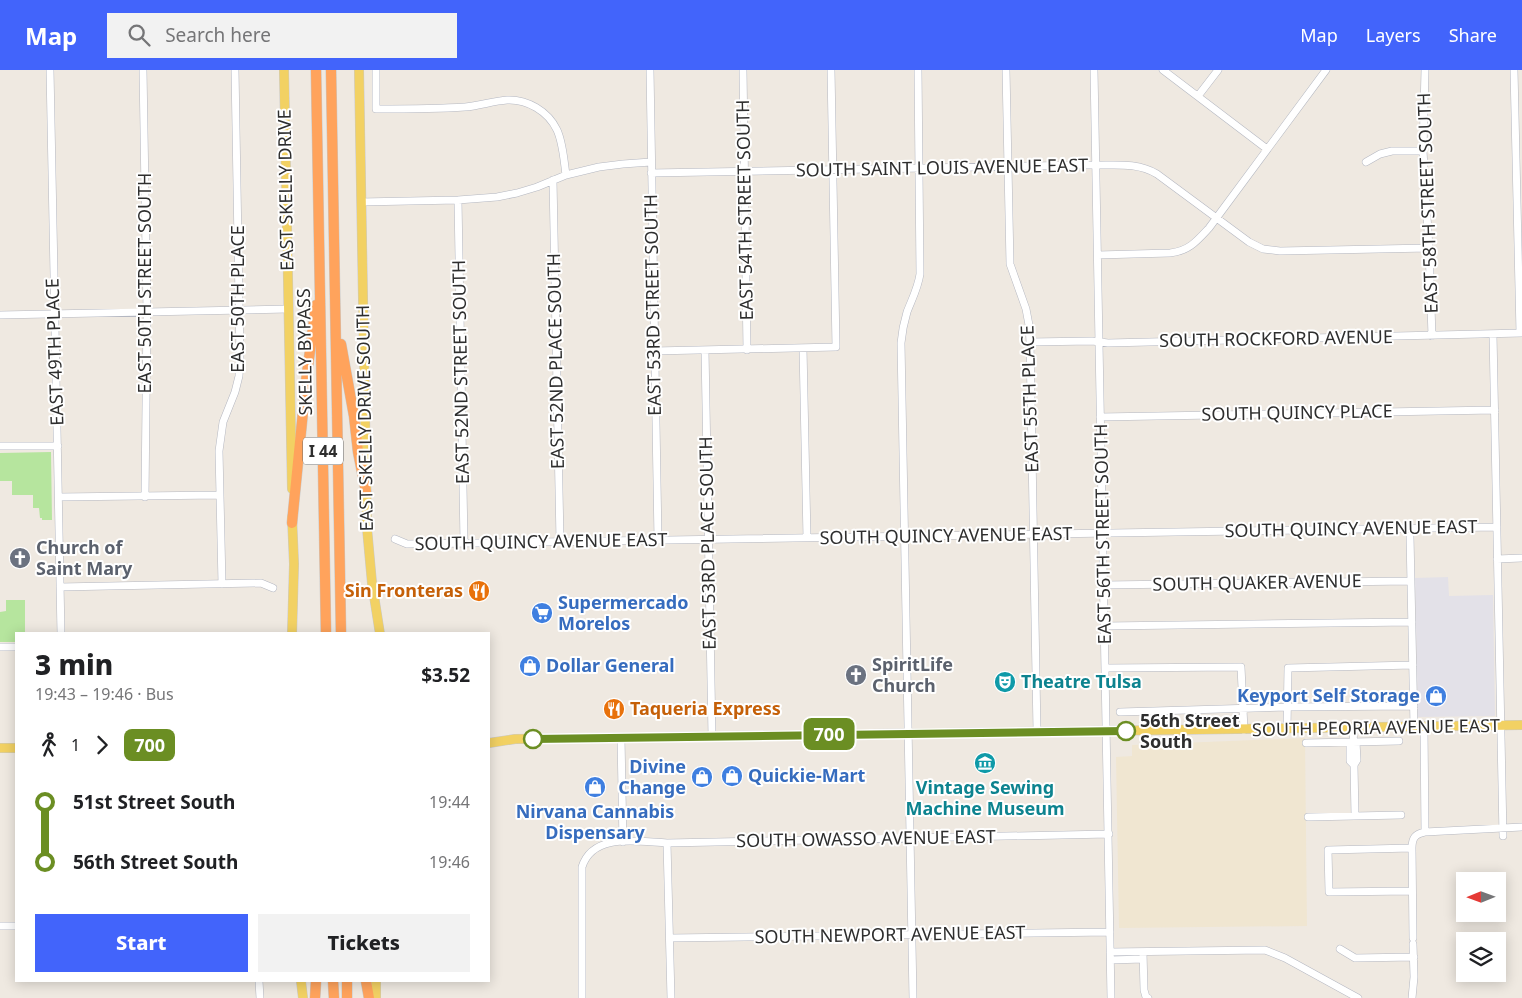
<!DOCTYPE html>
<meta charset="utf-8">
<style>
:root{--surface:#fff;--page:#f2f2f2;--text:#202124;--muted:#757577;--accent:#4264fb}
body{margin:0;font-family:"Noto Sans",sans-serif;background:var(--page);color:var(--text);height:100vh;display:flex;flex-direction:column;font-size:19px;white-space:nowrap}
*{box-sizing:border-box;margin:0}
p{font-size:16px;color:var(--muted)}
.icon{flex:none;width:28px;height:28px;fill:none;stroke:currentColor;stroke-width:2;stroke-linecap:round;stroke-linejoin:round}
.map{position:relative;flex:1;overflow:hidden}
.sheet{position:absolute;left:15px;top:562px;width:475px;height:350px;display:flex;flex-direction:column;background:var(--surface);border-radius:0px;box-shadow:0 2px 12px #0003}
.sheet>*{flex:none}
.badge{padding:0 10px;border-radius:8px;font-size:18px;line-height:32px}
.needle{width:32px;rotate:269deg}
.buttons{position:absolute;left:1456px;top:802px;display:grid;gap:10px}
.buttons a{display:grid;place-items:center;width:50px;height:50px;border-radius:0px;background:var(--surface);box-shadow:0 2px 12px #0003;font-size:25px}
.map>.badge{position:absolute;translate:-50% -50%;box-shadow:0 0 0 2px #fff}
.legs{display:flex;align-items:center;gap:8px;height:55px;padding:0 20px;font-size:16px}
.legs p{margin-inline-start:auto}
.overview{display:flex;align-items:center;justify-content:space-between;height:85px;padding:0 20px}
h1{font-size:28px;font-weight:800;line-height:38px}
.action{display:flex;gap:10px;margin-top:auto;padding:10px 20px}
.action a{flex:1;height:58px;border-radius:0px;background:var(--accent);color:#fff;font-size:20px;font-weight:800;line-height:58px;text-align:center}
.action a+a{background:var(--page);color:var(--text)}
ul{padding:0 20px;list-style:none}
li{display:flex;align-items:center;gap:18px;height:60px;font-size:19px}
li i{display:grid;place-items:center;width:8px;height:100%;margin:0 6px;background:currentColor}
li i::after{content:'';width:12px;height:12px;margin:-6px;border:4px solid;border-radius:50%;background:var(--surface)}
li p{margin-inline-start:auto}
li:first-child i{background:linear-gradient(#0000 50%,currentColor 0)}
li:last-child i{background:linear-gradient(currentColor 50%,#0000 0)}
header{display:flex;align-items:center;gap:30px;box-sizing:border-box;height:70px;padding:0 25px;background:var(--accent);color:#fff}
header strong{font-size:24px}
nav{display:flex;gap:28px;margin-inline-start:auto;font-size:18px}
.search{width:350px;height:45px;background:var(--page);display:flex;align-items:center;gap:12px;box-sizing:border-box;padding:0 18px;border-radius:0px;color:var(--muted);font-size:19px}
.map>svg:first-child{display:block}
</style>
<header>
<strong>Map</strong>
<div class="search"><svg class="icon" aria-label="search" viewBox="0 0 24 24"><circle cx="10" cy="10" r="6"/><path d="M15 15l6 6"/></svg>Search here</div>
<nav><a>Map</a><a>Layers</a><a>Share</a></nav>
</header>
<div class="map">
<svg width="1522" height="928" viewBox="0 0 1522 928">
<rect width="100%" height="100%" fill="#efe9e1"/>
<path fill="#e3e1e8" d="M1448,507L1449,526L1493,525L1495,646L1418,647L1415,508Z"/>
<path fill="#f0e6d1" d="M1305,668L1307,856L1119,858L1116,687L1132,686V675Z"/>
<path fill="#b6e59e" d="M51,382L52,450H42V448H40L39,438H33V425H12V411H0V383Z
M6,530H25V564H16V572H0V542L6,541Z"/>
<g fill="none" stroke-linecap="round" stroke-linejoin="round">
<g stroke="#b4b7c1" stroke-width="8">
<path id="minor" d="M50,0L61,564
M143,0L147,241L145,427
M376,0V39C406,39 436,39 465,37C479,36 493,31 507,30C527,29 548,41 557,60C563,73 564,91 566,105
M650,0L658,470
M743,0L747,280
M1006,0L1010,194L1026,239L1029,255L1030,272L1037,661
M1094,0L1111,928
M1163,0L1267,79
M1425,0L1423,81L1429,178L1432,266
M1514,0L1520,263
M1198,26L1218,0
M1366,92L1380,84L1392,81H1423
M651,103L1087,95C1111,96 1136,91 1157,104L1249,172L1263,179L1280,181L1429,178
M553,110L560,471
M458,130L464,473
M361,132L458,130L497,127L517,123L537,117L566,105L599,97L623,94L651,92
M1098,185L1170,183C1189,181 1197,171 1209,158L1326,0
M0,245L288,239
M1493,264L1503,766
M1030,272L1092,271L1108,273L1522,263
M803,278L807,468
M705,280L712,666
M654,281L836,277L831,0
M1100,347L1495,340
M0,376H58
M59,427L219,425
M1410,466L1414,657
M395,469L407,474L1497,457
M1497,489L1522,488
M222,514L219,381L223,352L235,322L239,306L240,288L235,0
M1104,515L1411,511
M60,517L261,513L273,518
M1105,556L1412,552
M0,577H16
M1106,598L1241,597L1244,660
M1120,642L1287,637L1414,636
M1424,657L1425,762
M1287,659L1288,598L1413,595
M621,668L623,772
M1350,672V691L1354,695
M1353,672L1354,658
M1306,673L1399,671
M1355,746L1354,695L1357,690L1356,672
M1308,747L1401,745
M667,773L671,928
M1412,778L1328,780L1329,822L1412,821
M0,856H16
M670,868L1110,862
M1413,868L1412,778C1412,768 1415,764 1425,762L1522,757
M1340,879L1355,888L1414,887
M1110,882L1265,880L1285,888L1358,928
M1143,882L1144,920L1146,927L1148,928
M1111,890L1143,889
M259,911L260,928
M582,928V797C593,762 639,772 667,773L1109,764
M913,928L901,273C902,262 904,252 907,242C912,229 918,218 920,204L918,0
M1412,928L1414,907L1413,874"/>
</g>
<g stroke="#c9c9c9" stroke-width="10">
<path id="major" d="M284,0L292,419
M359,0L367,458L372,513L380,564
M292,564L294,494L292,447
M489,673L515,669L1522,655
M0,678H16
M301,911L303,928
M376,911V928"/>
</g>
<g stroke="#c9c9c9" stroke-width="11">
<path id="highway" d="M316,0L326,564
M331,0L341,564
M341,274L354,346L358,382L366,422
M292,453L306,311L316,235
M333,911L334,928
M347,911V928
M366,911L369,928
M315,928L316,911"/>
</g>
<use href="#minor" stroke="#fff" stroke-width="7"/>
<use href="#major" stroke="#f2d163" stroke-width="9"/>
<use href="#highway" stroke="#ffa35c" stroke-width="10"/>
</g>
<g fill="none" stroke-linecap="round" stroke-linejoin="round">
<g stroke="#fff" stroke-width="11">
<path id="line-1" d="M533,669L1126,661"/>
</g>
<use href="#line-1" stroke="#6b8e23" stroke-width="8"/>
</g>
<defs>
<g id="church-disc" transform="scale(1.125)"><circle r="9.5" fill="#6b7280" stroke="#fff"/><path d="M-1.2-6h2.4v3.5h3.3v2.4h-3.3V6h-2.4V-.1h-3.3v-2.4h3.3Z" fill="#fff"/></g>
<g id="restaurant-disc" transform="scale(1.125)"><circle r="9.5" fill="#e8710a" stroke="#fff"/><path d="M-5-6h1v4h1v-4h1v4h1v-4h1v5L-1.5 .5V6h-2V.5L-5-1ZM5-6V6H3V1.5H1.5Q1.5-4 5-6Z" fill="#fff"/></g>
<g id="supermarket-disc" transform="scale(1.125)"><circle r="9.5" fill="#3f7fe0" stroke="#fff"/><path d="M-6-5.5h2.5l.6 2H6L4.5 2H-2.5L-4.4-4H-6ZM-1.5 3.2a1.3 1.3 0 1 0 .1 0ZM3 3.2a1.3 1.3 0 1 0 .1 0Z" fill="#fff"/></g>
<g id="shop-disc" transform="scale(1.125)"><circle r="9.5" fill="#3f7fe0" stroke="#fff"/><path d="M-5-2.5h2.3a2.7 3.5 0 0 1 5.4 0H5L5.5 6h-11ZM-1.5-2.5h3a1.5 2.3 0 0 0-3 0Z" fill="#fff"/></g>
<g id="theatre-disc" transform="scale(1.125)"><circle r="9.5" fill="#0f9aa8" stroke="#fff"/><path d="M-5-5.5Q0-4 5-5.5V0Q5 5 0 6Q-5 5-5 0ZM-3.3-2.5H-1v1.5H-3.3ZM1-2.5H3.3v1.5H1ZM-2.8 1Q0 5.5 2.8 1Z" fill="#fff"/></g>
<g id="museum-disc" transform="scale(1.125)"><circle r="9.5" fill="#0f9aa8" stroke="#fff"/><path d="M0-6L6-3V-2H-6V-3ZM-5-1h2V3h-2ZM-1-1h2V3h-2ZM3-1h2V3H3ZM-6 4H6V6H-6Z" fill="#fff"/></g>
</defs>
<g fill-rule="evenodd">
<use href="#church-disc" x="20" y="488"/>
<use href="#restaurant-disc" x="479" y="521"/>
<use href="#supermarket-disc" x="542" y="543"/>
<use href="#shop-disc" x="530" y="596"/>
<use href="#church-disc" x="856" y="605"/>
<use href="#theatre-disc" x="1005" y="612"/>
<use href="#shop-disc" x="1436" y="626"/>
<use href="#restaurant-disc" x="614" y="639"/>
<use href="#museum-disc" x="985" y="693"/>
<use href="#shop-disc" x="732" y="706"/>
<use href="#shop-disc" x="702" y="707"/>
<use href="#shop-disc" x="595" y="717"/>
</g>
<g fill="#fff" stroke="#6b8e23" stroke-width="2.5">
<circle cx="1126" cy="661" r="9"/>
<circle cx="533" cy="669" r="9"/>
</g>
<g text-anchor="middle" stroke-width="4" stroke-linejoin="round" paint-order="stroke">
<rect fill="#fff" stroke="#6d6d6d" stroke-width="1" x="303" y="367.5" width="40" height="27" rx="4"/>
<g font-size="16" font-weight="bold" fill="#2e2e2e">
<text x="323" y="387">I 44</text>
</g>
<g font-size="18" fill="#2e2e2e" stroke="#fff">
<text transform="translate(942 98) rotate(-1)" y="6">SOUTH SAINT LOUIS AVENUE EAST</text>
<text transform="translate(286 120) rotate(-91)" y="6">EAST SKELLY DRIVE</text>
<text transform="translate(1428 133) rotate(-92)" y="6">EAST 58TH STREET SOUTH</text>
<text transform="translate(745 140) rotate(-91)" y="6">EAST 54TH STREET SOUTH</text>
<text transform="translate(145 213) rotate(-90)" y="6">EAST 50TH STREET SOUTH</text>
<text transform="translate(238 229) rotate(-90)" y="6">EAST 50TH PLACE</text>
<text transform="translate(653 235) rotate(-91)" y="6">EAST 53RD STREET SOUTH</text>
<text transform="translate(1276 269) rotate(-1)" y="6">SOUTH ROCKFORD AVENUE</text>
<text transform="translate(55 282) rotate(-92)" y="6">EAST 49TH PLACE</text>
<text transform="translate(305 282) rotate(-91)" y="6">SKELLY BYPASS</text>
<text transform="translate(556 291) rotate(-91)" y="6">EAST 52ND PLACE SOUTH</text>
<text transform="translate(461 302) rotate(-91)" y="6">EAST 52ND STREET SOUTH</text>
<text transform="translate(1030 329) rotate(-92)" y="6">EAST 55TH PLACE</text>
<text transform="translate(1297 343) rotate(-1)" y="6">SOUTH QUINCY PLACE</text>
<text transform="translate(365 348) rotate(-91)" y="6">EAST SKELLY DRIVE SOUTH</text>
<text transform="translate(1351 459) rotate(-1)" y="6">SOUTH QUINCY AVENUE EAST</text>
<text transform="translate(1103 464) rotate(-91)" y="6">EAST 56TH STREET SOUTH</text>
<text transform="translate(946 466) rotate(-1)" y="6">SOUTH QUINCY AVENUE EAST</text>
<text transform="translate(541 472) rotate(-1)" y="6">SOUTH QUINCY AVENUE EAST</text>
<text transform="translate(708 473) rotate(-91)" y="6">EAST 53RD PLACE SOUTH</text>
<text transform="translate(1257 513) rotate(-1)" y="6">SOUTH QUAKER AVENUE</text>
<text transform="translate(1376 658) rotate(-1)" y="6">SOUTH PEORIA AVENUE EAST</text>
<text transform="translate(866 769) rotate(-1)" y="6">SOUTH OWASSO AVENUE EAST</text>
<text transform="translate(890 865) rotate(-1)" y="6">SOUTH NEWPORT AVENUE EAST</text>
</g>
<g font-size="18" font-weight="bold" fill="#5b616d" stroke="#fff" text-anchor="start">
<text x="36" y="484">Church of<tspan x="36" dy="21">Saint Mary</tspan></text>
<text x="872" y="601">SpiritLife<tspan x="872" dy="21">Church</tspan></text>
</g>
<g font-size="18" font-weight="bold" fill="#c56008" stroke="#fff" text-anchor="end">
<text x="463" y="527">Sin Fronteras</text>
<text x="630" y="645" text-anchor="start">Taqueria Express</text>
</g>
<g font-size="18" font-weight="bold" fill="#366cbe" stroke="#fff" text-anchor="start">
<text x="558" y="539">Supermercado<tspan x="558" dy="21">Morelos</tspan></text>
<text x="546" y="602">Dollar General</text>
<text x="1420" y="632" text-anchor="end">Keyport Self Storage</text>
<text x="686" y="703" text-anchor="end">Divine<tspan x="686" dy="21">Change</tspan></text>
<text x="748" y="712">Quickie-Mart</text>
<text x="595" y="748" text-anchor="middle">Nirvana Cannabis<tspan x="595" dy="21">Dispensary</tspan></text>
</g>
<g font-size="18" font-weight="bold" fill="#0d838f" stroke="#fff" text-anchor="start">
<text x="1021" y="618">Theatre Tulsa</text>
<text x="985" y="724" text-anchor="middle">Vintage Sewing<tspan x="985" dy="21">Machine Museum</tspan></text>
</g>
<g font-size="18" font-weight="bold" fill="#2e2e2e" stroke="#fff" text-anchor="start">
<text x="1140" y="657">56th Street<tspan x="1140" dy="21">South</tspan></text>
</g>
</g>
</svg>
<div class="buttons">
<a><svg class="needle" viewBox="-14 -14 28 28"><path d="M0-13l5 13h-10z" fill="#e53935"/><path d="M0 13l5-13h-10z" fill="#757577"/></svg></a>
<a><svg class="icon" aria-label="layers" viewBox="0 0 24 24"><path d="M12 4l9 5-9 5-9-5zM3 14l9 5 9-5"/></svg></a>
</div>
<b class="badge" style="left:829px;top:664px;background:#6b8e23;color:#fff">700</b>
<section class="sheet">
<div class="overview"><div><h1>3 min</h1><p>19:43 – 19:46 · Bus</p></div><b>$3.52</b></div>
<div class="legs"><svg class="icon" aria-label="walk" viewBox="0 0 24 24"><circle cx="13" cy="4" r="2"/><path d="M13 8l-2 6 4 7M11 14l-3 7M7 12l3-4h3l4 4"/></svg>1<svg class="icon" aria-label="forward" viewBox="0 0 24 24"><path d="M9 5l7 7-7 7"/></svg><b class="badge" style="background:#6b8e23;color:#fff">700</b></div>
<ul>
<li><i style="color:#6b8e23"></i><b>51st Street South</b><p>19:44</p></li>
<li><i style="color:#6b8e23"></i><b>56th Street South</b><p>19:46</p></li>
</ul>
<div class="action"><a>Start</a><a>Tickets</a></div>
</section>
</div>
